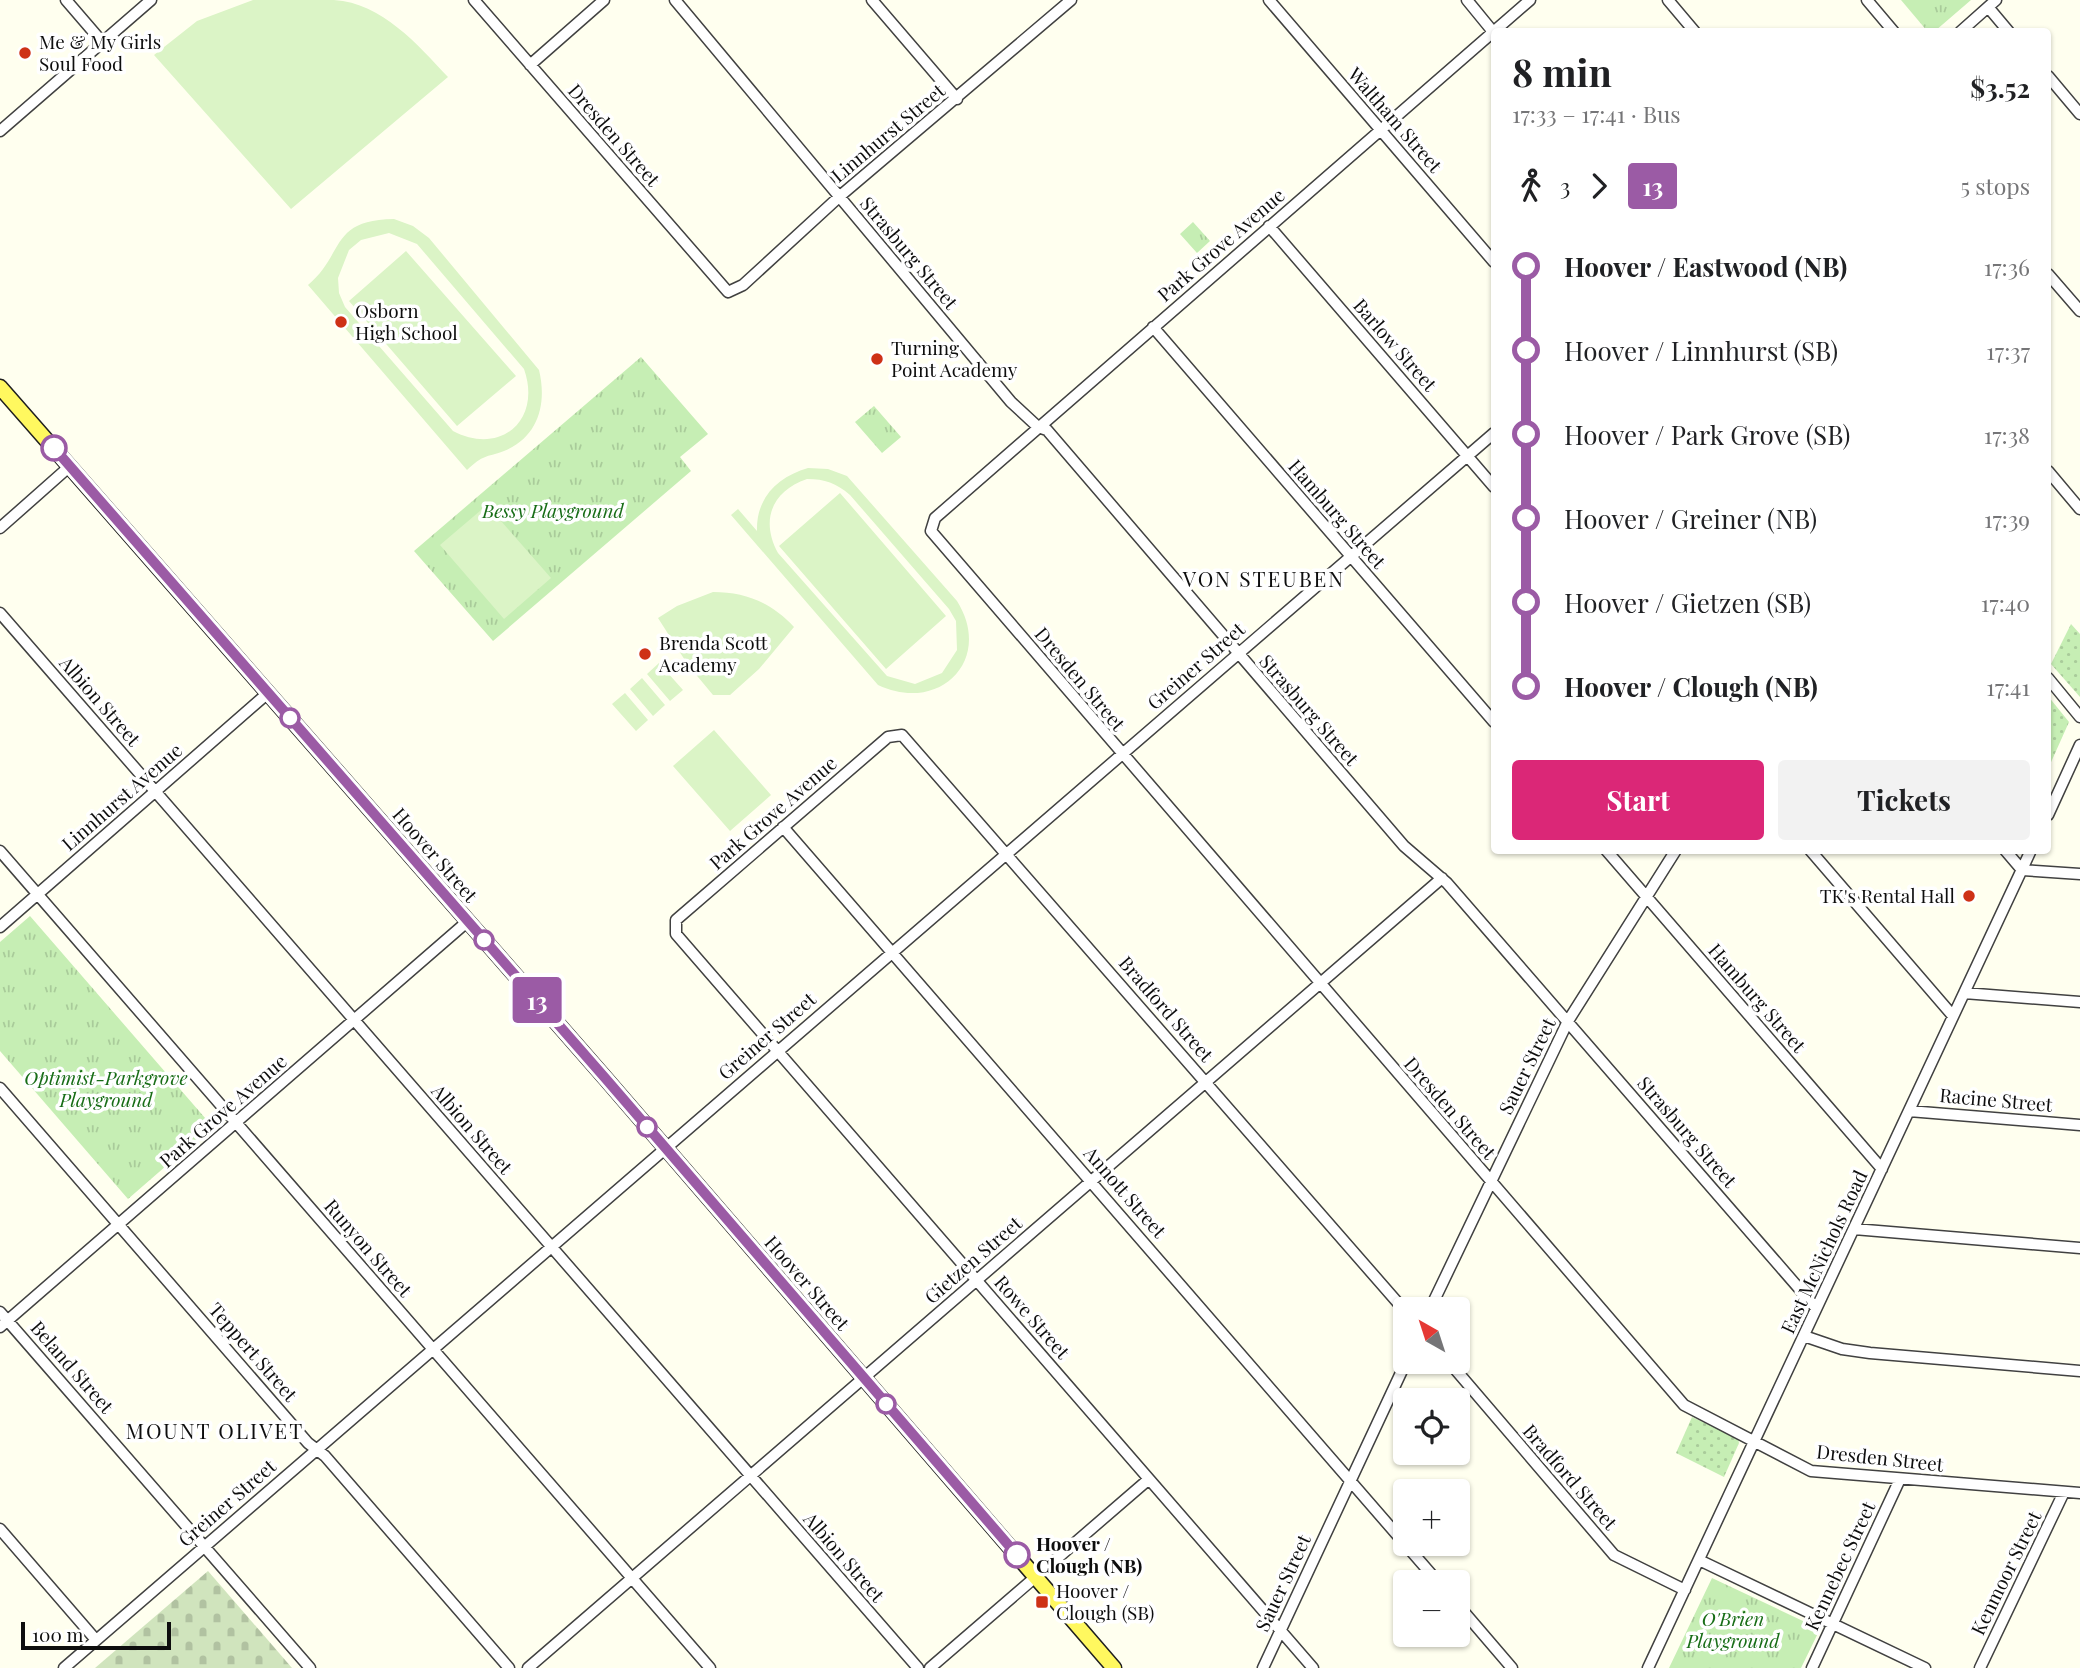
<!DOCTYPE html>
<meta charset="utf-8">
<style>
:root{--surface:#fff;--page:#f2f2f2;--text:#202124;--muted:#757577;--accent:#db2777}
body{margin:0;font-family:"Playfair Display",serif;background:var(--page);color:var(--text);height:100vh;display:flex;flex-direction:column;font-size:26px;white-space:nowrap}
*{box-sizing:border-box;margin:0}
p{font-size:23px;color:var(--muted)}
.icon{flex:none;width:38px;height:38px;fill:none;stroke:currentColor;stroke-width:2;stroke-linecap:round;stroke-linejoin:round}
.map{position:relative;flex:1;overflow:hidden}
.details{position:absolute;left:1491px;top:28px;width:560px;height:826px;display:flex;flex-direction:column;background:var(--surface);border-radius:7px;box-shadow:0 2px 5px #0004}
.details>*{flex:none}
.badge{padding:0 14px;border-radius:5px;font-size:24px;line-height:46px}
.needle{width:46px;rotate:321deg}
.fabs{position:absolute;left:1393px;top:1297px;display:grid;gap:14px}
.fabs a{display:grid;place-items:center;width:77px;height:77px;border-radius:7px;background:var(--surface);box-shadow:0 2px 5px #0004;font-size:35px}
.scale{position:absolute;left:21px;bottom:18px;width:150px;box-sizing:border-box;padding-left:7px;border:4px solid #0e0e0e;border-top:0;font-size:19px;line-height:24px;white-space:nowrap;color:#0e0e0e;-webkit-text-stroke:5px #fff;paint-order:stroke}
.map>.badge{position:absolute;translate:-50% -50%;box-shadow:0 0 0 4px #fff}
.legs{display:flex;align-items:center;gap:10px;height:77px;padding:0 21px;font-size:23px}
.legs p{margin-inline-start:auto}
.head{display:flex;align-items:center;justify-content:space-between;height:119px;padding:0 21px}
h1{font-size:38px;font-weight:700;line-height:52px}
.action{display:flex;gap:14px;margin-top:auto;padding:14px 21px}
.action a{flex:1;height:80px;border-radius:7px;background:var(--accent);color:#fff;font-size:28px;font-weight:700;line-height:80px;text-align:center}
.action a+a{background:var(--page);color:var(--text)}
ul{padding:0 21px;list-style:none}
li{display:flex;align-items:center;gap:24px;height:84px;font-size:26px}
li i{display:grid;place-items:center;width:10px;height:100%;margin:0 9px;background:currentColor}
li i::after{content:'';width:18px;height:18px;margin:-9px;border:5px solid;border-radius:50%;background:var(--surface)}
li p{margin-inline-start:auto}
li:first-child i{background:linear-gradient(#0000 50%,currentColor 0)}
li:last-child i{background:linear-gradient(currentColor 50%,#0000 0)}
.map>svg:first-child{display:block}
</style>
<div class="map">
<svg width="2080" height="1668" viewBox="0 0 2080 1668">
<defs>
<pattern id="grass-dots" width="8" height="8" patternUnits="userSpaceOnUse" patternTransform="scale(1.75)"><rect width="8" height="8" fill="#c6eeb4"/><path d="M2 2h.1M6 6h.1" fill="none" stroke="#a9cb9a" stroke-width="1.8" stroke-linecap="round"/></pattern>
<pattern id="cemetery-stones" width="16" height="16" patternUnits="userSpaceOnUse" patternTransform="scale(1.75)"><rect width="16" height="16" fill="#d0e4bd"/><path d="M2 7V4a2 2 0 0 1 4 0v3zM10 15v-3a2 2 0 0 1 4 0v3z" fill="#b1c2a1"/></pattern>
<pattern id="park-tufts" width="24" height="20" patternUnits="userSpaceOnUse" patternTransform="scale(1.75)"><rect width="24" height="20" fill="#c6eeb4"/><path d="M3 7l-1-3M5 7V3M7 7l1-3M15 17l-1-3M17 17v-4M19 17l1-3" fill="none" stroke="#a9cb9a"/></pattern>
</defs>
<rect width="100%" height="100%" fill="#ffffef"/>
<path fill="url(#grass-dots)" d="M2071,624L2080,634V697L2051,664Z
M2048,696L2069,722L2048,769Z
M1692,1417L1738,1438L1739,1443L1724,1477L1676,1453Z"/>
<path fill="url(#cemetery-stones)" d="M208,1571L292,1668H95Z"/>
<path fill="url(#park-tufts)" d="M1901,0H1971L1935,31L1928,32Z
M1193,222L1210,241L1197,253L1180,234Z
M641,357L708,434L680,457L691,471L493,641L414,551Z
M874,406L901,437L882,453L855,422Z
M30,916L212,1126L128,1199L0,1051V942Z
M1712,1578L1820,1629L1801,1668H1669Z"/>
<path fill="#dbf4c6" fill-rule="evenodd" d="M253,0C280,0 308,0 334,0C382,3 418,45 448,77L291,209L154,55L197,21Z
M394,219L413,226L429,238L539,370C547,403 539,437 504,451C485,458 484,454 467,470L308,285C345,254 329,220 394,219ZM389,233L417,244L524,369C542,420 501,456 453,431L345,307L339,293L338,278L349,250L361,240Z
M406,251L516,376L457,426L349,301Z
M808,468L828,469L847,476L957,601C994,660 939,714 878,685L731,515L738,509L757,531C756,497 778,477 808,468ZM807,479C825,479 836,483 850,495L949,609L956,621L957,650L942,673L915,684L887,676L778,553C760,520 772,491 807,479Z
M840,493L946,616L886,669L779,546Z
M487,505L551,578L504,619L440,545Z
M713,592C746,592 772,603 794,627L759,669L730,695H713L688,665L658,618L677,606Z
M659,663L683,690L670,701L647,674Z
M642,678L665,705L653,716L630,689Z
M625,693L648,720L636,731L612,704Z
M714,730L771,795L730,831L673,766Z"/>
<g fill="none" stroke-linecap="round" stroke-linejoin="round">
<g stroke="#414141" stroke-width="13">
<path id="minor" d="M66,0L103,43
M474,0L728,292L743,285L840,196L1071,0
M675,0L1011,402L1038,427L1047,430L1404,846L1447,883L1816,1308
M872,0L957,99
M1269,0L1494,262
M1467,0L1494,33
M1530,0L935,518L931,531L1684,1405L1811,1471L2080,1493
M1668,0L1695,32
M1867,0L1894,32
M1988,7L2009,32
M1960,32L1996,0
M530,65L604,0
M2048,76L2080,114
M0,131L151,0
M1269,226L1494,487
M2048,274L2080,311
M1153,327L1494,722
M2048,471L2080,509
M0,528L70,466
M0,613L918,1668
M2048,678L2080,717
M2048,815L2080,745
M783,827L1438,1582
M1606,850L1882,1169
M1810,850L1953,1016
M2005,850L2022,870L2080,874
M0,851L710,1668
M0,927L268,693
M1964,993L2080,1002
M0,1088L308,1443L325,1456L509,1668
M1909,1111L2080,1125
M1854,1229L2080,1248
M1430,1309L1568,1021L1676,850
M0,1312L310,1668
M0,1327L468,921
M1804,1336L1842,1349L1870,1353L2080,1371
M1449,1362L1614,1555L1685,1590
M0,1529L96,1640
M1699,1560L1925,1668
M1458,1605L1512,1668
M64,1668L1494,433
M528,1668L1442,878
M930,1668L1149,1479
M1263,1668L1406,1362
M1313,1668L676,934V920L888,737L902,735L1405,1311
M1648,1668L2031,850
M1812,1668L1900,1479
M1980,1668L2064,1492"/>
</g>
<g stroke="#1f1f1f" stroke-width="17">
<path id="major" d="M0,387L606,1079L1114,1668"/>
</g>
<use href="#minor" stroke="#fff" stroke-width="10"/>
<use href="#major" stroke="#fff85f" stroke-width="14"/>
</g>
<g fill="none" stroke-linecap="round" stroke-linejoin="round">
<g stroke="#fff" stroke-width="16">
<path id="line-1" d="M54,448L606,1079L1017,1555"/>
</g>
<use href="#line-1" stroke="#9b5ba5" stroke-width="10"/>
</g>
<g fill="#ce3116" stroke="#fff" stroke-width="2.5">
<circle cx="25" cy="53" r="7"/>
<circle cx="341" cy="322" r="7"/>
<circle cx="877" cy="359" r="7"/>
<circle cx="645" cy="654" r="7"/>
<circle cx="1969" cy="896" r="7"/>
<rect x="1035" y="1595" width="14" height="14" rx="3.5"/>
</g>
<g fill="#fff" stroke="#9b5ba5" stroke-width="3.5">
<circle cx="54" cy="448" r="12"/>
<circle cx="290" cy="718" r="9"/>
<circle cx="484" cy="940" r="9"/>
<circle cx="647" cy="1127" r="9"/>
<circle cx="886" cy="1404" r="9"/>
<circle cx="1017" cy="1555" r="12"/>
</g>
<g text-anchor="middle" stroke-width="7" stroke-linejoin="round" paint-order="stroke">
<g font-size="19" fill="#0e0e0e" stroke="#fff" text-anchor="start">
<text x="39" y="49">Me &amp; My Girls<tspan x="39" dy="22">Soul Food</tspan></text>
<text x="355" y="318">Osborn<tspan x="355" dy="22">High School</tspan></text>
<text x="891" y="355">Turning<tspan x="891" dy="22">Point Academy</tspan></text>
<text x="659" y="650">Brenda Scott<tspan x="659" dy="22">Academy</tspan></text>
<text x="1955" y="903" text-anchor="end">TK's Rental Hall</text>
<text x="1056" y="1598">Hoover /<tspan x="1056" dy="22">Clough (SB)</tspan></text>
</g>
<g font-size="19" fill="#0e0e0e" stroke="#fff">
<text transform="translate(1395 120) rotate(49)" y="7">Waltham Street</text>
<text transform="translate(888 133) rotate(-40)" y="7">Linnhurst Street</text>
<text transform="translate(614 135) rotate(49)" y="7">Dresden Street</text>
<text transform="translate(1221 245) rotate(-41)" y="7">Park Grove Avenue</text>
<text transform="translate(909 253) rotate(50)" y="7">Strasburg Street</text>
<text transform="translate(1395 345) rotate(49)" y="7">Barlow Street</text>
<text transform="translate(1337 514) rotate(49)" y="7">Hamburg Street</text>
<text transform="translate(1196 666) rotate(-41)" y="7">Greiner Street</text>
<text transform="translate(1080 679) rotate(50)" y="7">Dresden Street</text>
<text transform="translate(100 701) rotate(49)" y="7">Albion Street</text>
<text transform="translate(1309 710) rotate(49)" y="7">Strasburg Street</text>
<text transform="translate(122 797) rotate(-41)" y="7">Linnhurst Avenue</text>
<text transform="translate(773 813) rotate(-41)" y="7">Park Grove Avenue</text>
<text transform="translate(435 855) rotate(49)" y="7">Hoover Street</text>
<text transform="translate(1757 998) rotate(49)" y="7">Hamburg Street</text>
<text transform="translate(1166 1009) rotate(49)" y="7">Bradford Street</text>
<text transform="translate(767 1036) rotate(-41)" y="7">Greiner Street</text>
<text transform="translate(1527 1066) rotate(-64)" y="7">Sauer Street</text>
<text transform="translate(1996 1100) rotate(5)" y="7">Racine Street</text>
<text transform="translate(1450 1108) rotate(49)" y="7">Dresden Street</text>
<text transform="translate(223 1111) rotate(-41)" y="7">Park Grove Avenue</text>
<text transform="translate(472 1129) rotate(49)" y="7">Albion Street</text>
<text transform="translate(1687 1132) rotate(49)" y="7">Strasburg Street</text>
<text transform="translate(1125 1192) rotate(49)" y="7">Annott Street</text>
<text transform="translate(368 1248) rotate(49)" y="7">Runyon Street</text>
<text transform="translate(1824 1252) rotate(-65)" y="7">East McNichols Road</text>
<text transform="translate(973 1260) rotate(-41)" y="7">Gietzen Street</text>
<text transform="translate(807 1283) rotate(49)" y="7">Hoover Street</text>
<text transform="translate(1032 1317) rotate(49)" y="7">Rowe Street</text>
<text transform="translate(253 1352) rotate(49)" y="7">Teppert Street</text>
<text transform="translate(72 1367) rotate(49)" y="7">Beland Street</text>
<text transform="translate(1880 1458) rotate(6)" y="7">Dresden Street</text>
<text transform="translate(1570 1477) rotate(49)" y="7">Bradford Street</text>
<text transform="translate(227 1503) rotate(-41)" y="7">Greiner Street</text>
<text transform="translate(844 1557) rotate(49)" y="7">Albion Street</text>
<text transform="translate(1840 1566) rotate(-65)" y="7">Kennebec Street</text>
<text transform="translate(2006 1573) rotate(-64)" y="7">Kenmoor Street</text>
<text transform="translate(1283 1583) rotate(-65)" y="7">Sauer Street</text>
</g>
<g font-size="19" font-style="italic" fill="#186d17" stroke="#fff">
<text x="553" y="518">Bessy Playground</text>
<text x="106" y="1085">Optimist-Parkgrove<tspan x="106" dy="22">Playground</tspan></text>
<text x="1733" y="1626">O'Brien<tspan x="1733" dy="22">Playground</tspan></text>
</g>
<g font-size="19" font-weight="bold" fill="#0e0e0e" stroke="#fff" text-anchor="start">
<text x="1036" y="1551">Hoover /<tspan x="1036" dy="22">Clough (NB)</tspan></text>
</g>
<g font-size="21" letter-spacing="2" fill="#0e0e0e" stroke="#fff">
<text x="1264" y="587">VON STEUBEN</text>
<text x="215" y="1439">MOUNT OLIVET</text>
</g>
</g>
</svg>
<div class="fabs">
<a><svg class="needle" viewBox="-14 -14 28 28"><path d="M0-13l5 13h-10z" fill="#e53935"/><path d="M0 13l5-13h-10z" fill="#757577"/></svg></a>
<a><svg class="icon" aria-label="locate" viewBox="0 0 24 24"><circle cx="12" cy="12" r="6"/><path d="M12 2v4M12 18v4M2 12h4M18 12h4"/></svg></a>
<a>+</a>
<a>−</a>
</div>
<div class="scale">100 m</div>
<b class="badge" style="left:537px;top:1000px;background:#9b5ba5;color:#fff">13</b>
<section class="details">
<div class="head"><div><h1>8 min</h1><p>17:33 – 17:41 · Bus</p></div><b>$3.52</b></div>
<div class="legs"><svg class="icon" aria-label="walk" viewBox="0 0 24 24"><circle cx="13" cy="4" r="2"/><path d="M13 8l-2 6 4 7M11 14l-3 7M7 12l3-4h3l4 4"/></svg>3<svg class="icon" aria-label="forward" viewBox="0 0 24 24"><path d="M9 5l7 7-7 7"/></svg><b class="badge" style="background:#9b5ba5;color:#fff">13</b><p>5 stops</p></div>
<ul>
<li><i style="color:#9b5ba5"></i><b>Hoover / Eastwood (NB)</b><p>17:36</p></li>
<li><i style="color:#9b5ba5"></i><span>Hoover / Linnhurst (SB)</span><p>17:37</p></li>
<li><i style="color:#9b5ba5"></i><span>Hoover / Park Grove (SB)</span><p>17:38</p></li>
<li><i style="color:#9b5ba5"></i><span>Hoover / Greiner (NB)</span><p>17:39</p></li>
<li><i style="color:#9b5ba5"></i><span>Hoover / Gietzen (SB)</span><p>17:40</p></li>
<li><i style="color:#9b5ba5"></i><b>Hoover / Clough (NB)</b><p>17:41</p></li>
</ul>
<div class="action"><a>Start</a><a>Tickets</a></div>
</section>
</div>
